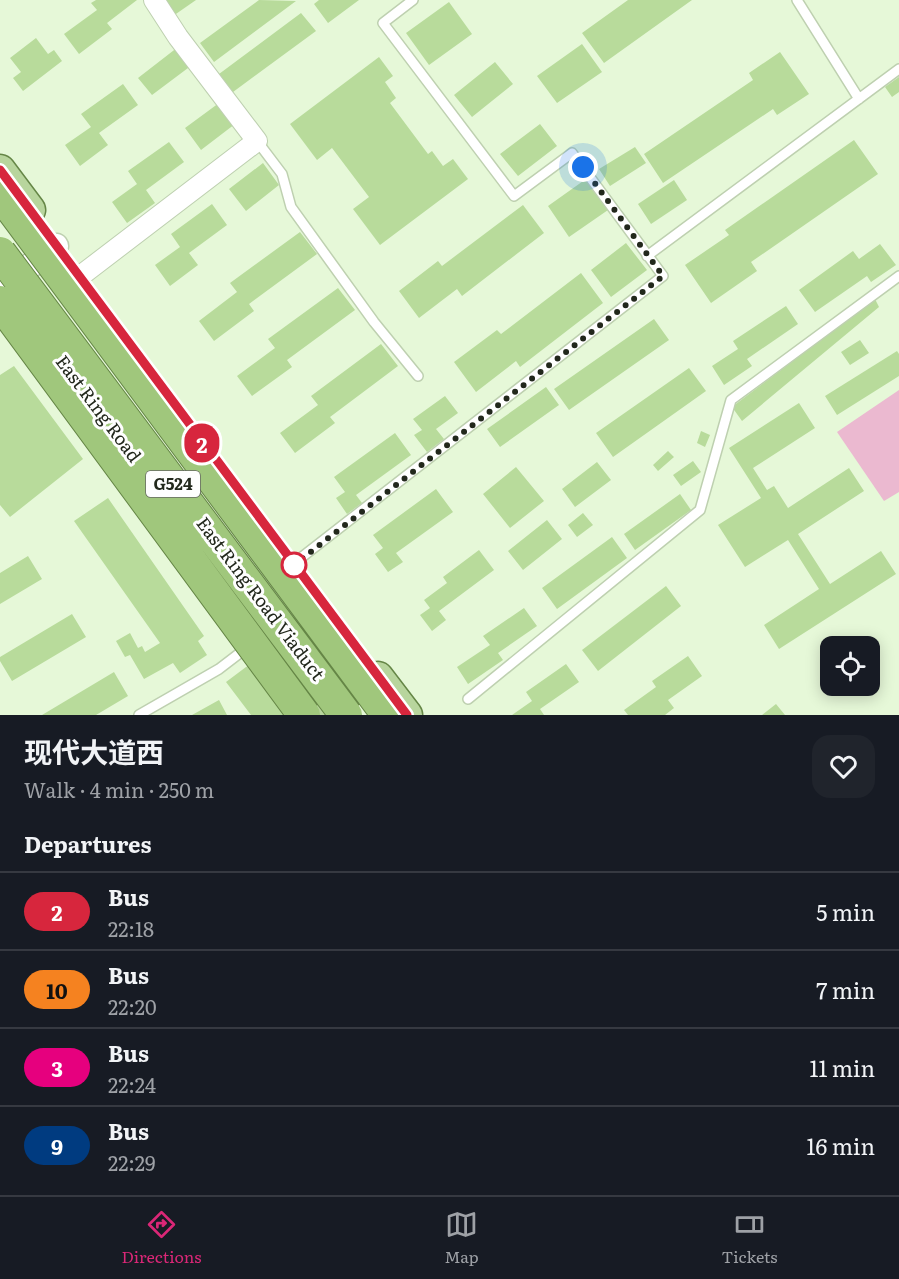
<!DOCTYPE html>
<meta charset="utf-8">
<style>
:root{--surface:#171b24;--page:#20242c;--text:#f1f3f6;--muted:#9ea1a6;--line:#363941;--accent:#db2777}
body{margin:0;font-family:Literata,"Noto Sans SC",serif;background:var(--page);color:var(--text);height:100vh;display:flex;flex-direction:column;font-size:22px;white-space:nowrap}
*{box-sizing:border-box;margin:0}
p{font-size:20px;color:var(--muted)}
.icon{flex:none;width:33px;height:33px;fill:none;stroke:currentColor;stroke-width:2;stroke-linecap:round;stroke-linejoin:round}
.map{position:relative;height:715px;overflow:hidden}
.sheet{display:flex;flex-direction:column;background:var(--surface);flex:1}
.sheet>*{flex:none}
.badge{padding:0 12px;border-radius:20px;font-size:21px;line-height:39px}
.buttons{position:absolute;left:820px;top:636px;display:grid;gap:12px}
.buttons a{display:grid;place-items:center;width:60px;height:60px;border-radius:12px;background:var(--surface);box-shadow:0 3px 15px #0003;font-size:30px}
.you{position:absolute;width:30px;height:30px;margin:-15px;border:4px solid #fff;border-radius:50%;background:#1a73e8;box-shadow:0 0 0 9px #1a73e833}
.map>.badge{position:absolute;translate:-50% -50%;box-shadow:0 0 0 3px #fff}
h2{padding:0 24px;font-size:22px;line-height:54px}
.round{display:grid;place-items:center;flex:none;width:63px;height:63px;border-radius:18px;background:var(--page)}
.head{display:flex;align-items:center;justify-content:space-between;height:102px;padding:0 24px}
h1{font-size:28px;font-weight:700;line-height:45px}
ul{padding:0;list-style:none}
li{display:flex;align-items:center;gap:18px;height:78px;padding:0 24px;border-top:2px solid var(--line)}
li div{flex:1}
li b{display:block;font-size:22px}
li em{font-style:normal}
li .badge{min-width:66px;font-weight:700;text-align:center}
.dock{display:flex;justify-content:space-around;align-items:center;height:84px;border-top:2px solid var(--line);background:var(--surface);font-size:16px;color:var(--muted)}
.dock a{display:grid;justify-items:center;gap:3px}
.dock .on{color:var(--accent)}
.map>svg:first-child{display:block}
</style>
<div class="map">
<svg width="899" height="715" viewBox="0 0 899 715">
<rect width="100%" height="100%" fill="#e6f8d8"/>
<path fill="#ebb9d0" d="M899,390V492L884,501L837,432Z"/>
<path fill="#b8db9b" d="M96,0H137L107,23L112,29L79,54L64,34L97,10L91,3Z
M161,0H196L173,16Z
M259,0L296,1L214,62L200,43Z
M319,0H359L328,23L314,4Z
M628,0H692L604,63L582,33Z
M449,2L472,34L429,65L406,33Z
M301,13L316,31L233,92L219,74Z
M36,38L48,54L54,50L62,61L23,91L13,78L21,72L10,58Z
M582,44L602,72L557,103L537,76Z
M178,47L192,65L152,95L138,78Z
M780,52L809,94L777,115L773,109L663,183L644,154L753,80L749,73Z
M379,57L393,76L385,82L396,98L390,103L428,154L432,151L443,166L453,159L468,179L380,245L353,209L369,197L332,148L317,160L290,124Z
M495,62L513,84L472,117L454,95Z
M899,77V92L892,97L885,87Z
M123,84L138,105L99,133L108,145L80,166L65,145L91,127L81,114Z
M219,103L235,124L201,150L185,128Z
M540,124L557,146L518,176L500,154Z
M854,140L878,174L751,262L757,271L711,303L685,265L729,235L725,230Z
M169,142L184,162L146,190L155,203L127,223L112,202L137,184L128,171Z
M635,147L646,163L610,186L599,169Z
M263,163L279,185L246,211L229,189Z
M586,179L608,210L569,237L548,206Z
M674,180L687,200L651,224L638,204Z
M212,204L227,225L189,253L198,265L170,286L155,265L180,247L171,234Z
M523,205L544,233L462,296L457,289L419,318L399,291L438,261L442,266Z
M300,232L317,254L249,304L254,311L214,341L199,321L237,292L230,283Z
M626,243L647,270L611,297L591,270Z
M880,244L896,265L871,282L867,276L815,312L799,290L853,251L859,259Z
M581,273L603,303L520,367L516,361L476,392L454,362L497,330L501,334Z
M338,288L355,310L287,360L292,367L252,396L237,376L275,348L268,339Z
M875,299L879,307L742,421L732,407Z
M786,306L798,324L747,359L752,366L724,385L712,366L738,349L733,341Z
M654,319L669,340L569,410L554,389Z
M860,340L869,353L850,365L841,352Z
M381,344L398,366L330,417L335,423L295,453L280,433L318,405L311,396Z
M897,351L899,354V376L837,415L825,396Z
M14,366L83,459L10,517L0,505V375Z
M689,368L706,391L613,457L596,433Z
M546,387L559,405L500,447L487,429Z
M445,396L458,413L436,429L444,439L427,452L414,435L422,430L413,419Z
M799,403L815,428L753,468L767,490L774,486L788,508L849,468L864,491L798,534L830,584L881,551L896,574L779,649L764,625L819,589L788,540L745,567L718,525L761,498L729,448Z
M701,431L710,435L705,447L697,443Z
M395,433L411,455L356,495L362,503L347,514L336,498L345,492L334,477Z
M668,451L674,457L658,471L653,465Z
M693,461L701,472L681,486L673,475Z
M597,462L611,480L575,507L562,489Z
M516,467L544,501L510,528L483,494Z
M436,489L453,512L396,553L403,562L388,572L375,554L383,548L373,535Z
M680,494L691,510L635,550L624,534Z
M108,498L204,636L198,641L207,655L180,673L173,663L144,679L130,655L125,657L116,641L130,633L138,648L142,646L145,652L160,643L74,521Z
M583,513L593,525L577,537L568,525Z
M547,520L562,539L523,570L508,551Z
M612,537L627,558L557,609L542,588Z
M479,550L494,570L439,611L446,620L432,631L420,615L430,608L424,600L447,583L443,577Z
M28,556L42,579L0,604V573Z
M666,586L681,606L598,671L582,650Z
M524,608L537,626L498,653L503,660L468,684L457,667L490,645L483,636Z
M72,614L86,637L12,681L0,661V657Z
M688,656L702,676L668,700L674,708L665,715H628L624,710L656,687L652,681Z
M250,664L288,715H251L226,682Z
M566,664L579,682L540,709L544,715H512L532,701L526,692Z
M114,672L128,696L96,715H42Z
M219,700L227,715H192Z
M776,704L785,715H762Z"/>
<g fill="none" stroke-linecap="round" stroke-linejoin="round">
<g stroke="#bed0b0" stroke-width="12">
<path id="service" d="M797,0L859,99
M257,141L282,174L291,207L374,322L418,376
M647,256L899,69
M293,564L663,276L572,153L514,196L383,23L413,0
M468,699L700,510L731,400L899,276
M139,715L219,669L249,646"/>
</g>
<g stroke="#bed0b0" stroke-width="22">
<path id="minor" d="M79,277L257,141L178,37L154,0"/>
</g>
<g stroke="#bed0b0" stroke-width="27">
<path id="tertiary" d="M0,289L56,246"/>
</g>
<g stroke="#658646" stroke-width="33">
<path id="primary" d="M0,170L30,210
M146,475L326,715
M378,677L407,715"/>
</g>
<use href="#service" stroke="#fff" stroke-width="9"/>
<use href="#minor" stroke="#fff" stroke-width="20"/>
<use href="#tertiary" stroke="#fff" stroke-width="24"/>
<use href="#primary" stroke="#b8d59d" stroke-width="30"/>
<g stroke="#658646" stroke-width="34" stroke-linecap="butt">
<path id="trunk-bridge" d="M0,193L388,715
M0,253L346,715
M0,302L304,715"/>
</g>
<use href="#trunk-bridge" stroke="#a0c77c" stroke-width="32"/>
</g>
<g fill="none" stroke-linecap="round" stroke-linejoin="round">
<g stroke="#fff" stroke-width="14">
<path id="line" d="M0,170L407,715"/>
</g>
<use href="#line" stroke="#d7263d" stroke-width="9"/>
<path stroke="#22281c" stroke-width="6" stroke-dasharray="0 10.8" d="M294,565L663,276L583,167"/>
</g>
<circle fill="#fff" stroke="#d7263d" stroke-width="3" cx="294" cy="565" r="12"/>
<g text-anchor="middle" stroke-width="6" stroke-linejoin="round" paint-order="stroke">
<rect fill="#fefefe" stroke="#646860" stroke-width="1.5" x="146" y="471" width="54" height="26" rx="4.5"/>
<g font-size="16" font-weight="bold" fill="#22281c">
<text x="173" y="490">G524</text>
</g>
<g font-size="18" fill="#22281c" stroke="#fefefe">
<text transform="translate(98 409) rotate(53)" y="6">East Ring Road</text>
<text transform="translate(260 599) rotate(53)" y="6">East Ring Road Viaduct</text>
</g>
</g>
</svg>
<div class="buttons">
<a><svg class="icon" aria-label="locate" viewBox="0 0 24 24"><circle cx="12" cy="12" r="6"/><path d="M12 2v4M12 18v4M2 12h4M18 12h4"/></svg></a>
</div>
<div class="you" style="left:583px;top:167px"></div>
<b class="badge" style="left:202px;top:443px;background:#d7263d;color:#fff">2</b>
</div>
<section class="sheet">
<div class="head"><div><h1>现代大道西</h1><p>Walk · 4 min · 250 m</p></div><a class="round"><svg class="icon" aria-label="heart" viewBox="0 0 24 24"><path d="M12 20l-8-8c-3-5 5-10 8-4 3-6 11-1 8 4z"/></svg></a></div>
<h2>Departures</h2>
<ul>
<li><span class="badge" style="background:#d7263d;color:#fff">2</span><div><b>Bus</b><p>22:18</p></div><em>5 min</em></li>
<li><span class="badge" style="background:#f58220;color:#111">10</span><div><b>Bus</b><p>22:20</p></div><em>7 min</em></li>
<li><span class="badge" style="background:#e6007e;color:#fff">3</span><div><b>Bus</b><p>22:24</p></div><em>11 min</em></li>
<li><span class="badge" style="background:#003b80;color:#fff">9</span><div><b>Bus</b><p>22:29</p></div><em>16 min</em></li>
</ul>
</section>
<nav class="dock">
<a class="on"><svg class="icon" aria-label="directions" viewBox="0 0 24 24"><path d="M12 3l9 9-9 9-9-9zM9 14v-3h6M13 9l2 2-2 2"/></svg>Directions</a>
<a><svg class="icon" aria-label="map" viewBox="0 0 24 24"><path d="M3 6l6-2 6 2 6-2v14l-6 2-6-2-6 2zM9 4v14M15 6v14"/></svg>Map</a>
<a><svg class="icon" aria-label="tickets" viewBox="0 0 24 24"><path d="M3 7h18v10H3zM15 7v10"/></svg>Tickets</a>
</nav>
